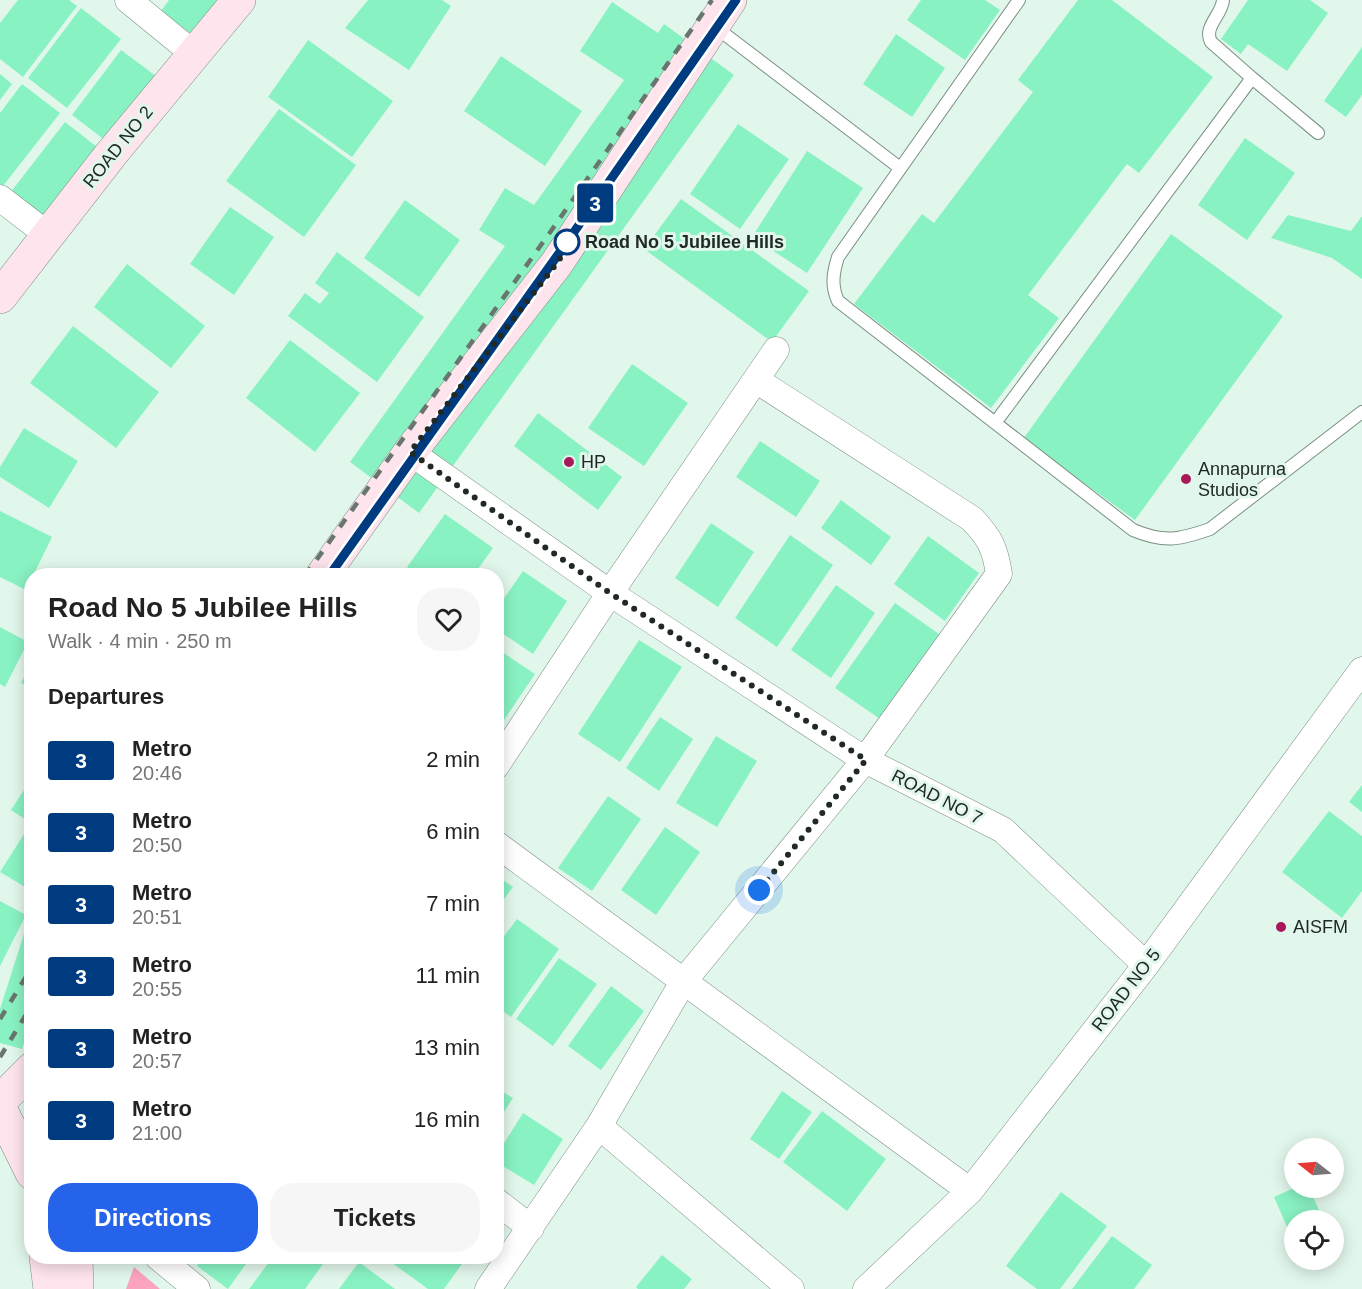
<!DOCTYPE html>
<meta charset="utf-8">
<style>
:root{--surface:#fff;--page:#f6f6f6;--text:#222;--muted:#767676;--accent:#2563eb}
body{margin:0;font-family:Arial,sans-serif;background:var(--page);color:var(--text);height:100vh;display:flex;flex-direction:column;font-size:22px;white-space:nowrap}
*{box-sizing:border-box;margin:0}
p{font-size:20px;color:var(--muted)}
.icon{flex:none;width:33px;height:33px;fill:none;stroke:currentColor;stroke-width:2;stroke-linecap:round;stroke-linejoin:round}
.map{position:relative;flex:1;overflow:hidden}
.sheet{position:absolute;left:24px;top:568px;width:480px;height:696px;display:flex;flex-direction:column;background:var(--surface);border-radius:24px;box-shadow:0 3px 15px #0003}
.sheet>*{flex:none}
.badge{padding:0 12px;border-radius:4px;font-size:21px;line-height:39px}
.needle{width:39px;rotate:287deg}
.controls{position:absolute;left:1284px;top:1138px;display:grid;gap:12px}
.controls a{display:grid;place-items:center;width:60px;height:60px;border-radius:50%;background:var(--surface);box-shadow:0 3px 15px #0003;font-size:30px}
.you{position:absolute;width:30px;height:30px;margin:-15px;border:4px solid #fff;border-radius:50%;background:#1a73e8;box-shadow:0 0 0 9px #1a73e833}
.map>.badge{position:absolute;translate:-50% -50%;box-shadow:0 0 0 3px #fff}
h2{padding:0 24px;font-size:22px;line-height:54px}
.round{display:grid;place-items:center;flex:none;width:63px;height:63px;border-radius:24px;background:var(--page)}
.headline{display:flex;align-items:center;justify-content:space-between;height:102px;padding:0 24px}
h1{font-size:28px;font-weight:700;line-height:45px}
.button{display:flex;gap:12px;margin-top:auto;padding:12px 24px}
.button a{flex:1;height:69px;border-radius:24px;background:var(--accent);color:#fff;font-size:24px;font-weight:700;line-height:69px;text-align:center}
.button a+a{background:var(--page);color:var(--text)}
ul{padding:0;list-style:none}
li{display:flex;align-items:center;gap:18px;height:72px;padding:0 24px}
li div{flex:1}
li b{display:block;font-size:22px}
li em{font-style:normal}
li .badge{min-width:66px;font-weight:700;text-align:center}
.map>svg:first-child{display:block}
</style>
<div class="map">
<svg width="1362" height="1289" viewBox="0 0 1362 1289">
<rect width="100%" height="100%" fill="#e2f7ec"/>
<path fill="#faa4be" d="M134,1267L160,1289H126Z"/>
<path fill="#89f2c2" d="M18,0H69L77,6L23,77L0,59V23Z
M169,0H228L198,39L161,11Z
M368,0H442L451,6L409,70L345,28Z
M921,0H985L1000,10L965,60L907,20Z
M1078,0H1112L1213,77L1139,173L1127,164L1028,295L1059,318L991,408L854,304L922,214L934,223L1033,92L1018,80Z
M1248,0H1310L1328,13L1287,71L1248,44L1241,54L1221,39Z
M612,2L658,33L664,24L734,75L419,513L350,462L505,246L479,230L505,188L534,205L624,80L580,51Z
M81,8L121,39L67,108L28,78Z
M896,34L945,68L912,117L863,84Z
M308,40L393,101L352,157L268,97Z
M1362,47V95L1346,117L1324,101Z
M121,50L160,79L110,144L72,115Z
M501,56L582,111L545,166L464,111Z
M0,74L12,84L0,100Z
M22,84L60,113L3,186L0,184V113Z
M279,109L356,165L304,237L226,181Z
M65,122L106,154L51,225L10,193Z
M738,124L789,159L740,229L690,194Z
M1245,138L1295,173L1247,240L1198,205Z
M807,151L863,188L807,273L752,237Z
M681,199L809,291L772,342L644,249Z
M405,200L460,240L419,297L364,258Z
M230,207L274,237L234,295L190,264Z
M1288,215L1351,231L1362,216V279L1332,258L1271,238Z
M1171,234L1283,316L1135,520L1023,439Z
M337,252L424,317L377,382L288,316L305,293L320,304L329,293L315,283Z
M127,264L205,326L171,368L94,307Z
M73,326L159,392L116,448L30,383Z
M290,340L360,393L315,452L246,398Z
M632,364L688,403L644,466L588,428Z
M538,413L622,477L598,510L514,446Z
M24,428L78,461L49,508L0,477V467Z
M760,441L820,481L796,517L736,477Z
M841,500L891,537L871,565L821,528Z
M0,511L52,537L26,590L0,577Z
M445,514L493,548L473,576H419L407,567Z
M711,523L754,552L718,607L675,578Z
M790,535L833,565L777,647L735,618Z
M928,536L979,573L945,621L894,584Z
M523,571L567,601L533,654L496,629V610Z
M836,585L875,613L831,678L791,650Z
M895,603L939,634L880,719L835,688Z
M0,627L28,642L5,687L0,684Z
M639,640L682,667L620,762L578,734Z
M496,648L535,674L496,732Z
M32,661V688L21,683Z
M660,717L693,739L659,791L626,768Z
M716,736L757,761L717,827L676,803Z
M32,778V891L0,872L31,823L11,810Z
M1362,785V812L1349,802Z
M608,796L641,819L592,891L558,868Z
M1329,811L1362,836V891L1342,918L1282,872Z
M665,827L700,852L656,915L621,890Z
M496,875L513,887L496,910Z
M0,901L26,915L0,966Z
M517,919L559,949L511,1017L496,1006V947Z
M24,934L32,937V1017L22,1049L0,1043V1009Z
M559,958L597,984L553,1046L516,1019Z
M611,986L644,1011L601,1070L568,1046Z
M496,1088L513,1098L496,1124Z
M782,1091L812,1112L779,1159L750,1139Z
M822,1111L886,1159L847,1211L783,1162Z
M523,1113L563,1139L534,1185L496,1162V1156Z
M1294,1188H1309L1324,1221H1294V1243L1274,1197Z
M1061,1192L1107,1226L1060,1289H1037L1006,1266Z
M1112,1236L1152,1265L1134,1289H1072Z
M662,1255L692,1279L684,1289H638L636,1287Z
M204,1257H251L228,1289L197,1266Z
M273,1257H328L305,1289H249Z
M384,1257H467L444,1289H428Z
M359,1262L395,1289H339Z"/>
<g fill="none" stroke-linecap="round" stroke-linejoin="round">
<g stroke="#7b8f85" stroke-width="14">
<path id="lane" d="M1019,0L838,257C833,273 831,286 838,301L1133,530C1164,543 1179,540 1210,529L1362,412
M714,26L900,168
M1252,78L1318,133
M995,423L1252,78L1211,42C1203,27 1222,15 1223,0"/>
</g>
<g stroke="#7b8f85" stroke-width="27">
<path id="street" d="M128,0L194,54
M0,198L48,235
M410,452L610,593L865,760L1003,830L1146,965
M496,766L610,593L776,350
M496,844L970,1191
M599,1126L791,1289
M496,1201L531,1228
M158,1257L197,1289
M488,1289L599,1126L683,982L865,760L999,574C995,548 990,538 972,519L756,380
M866,1289L970,1191L1146,965L1362,670"/>
</g>
<g stroke="#7b8f85" stroke-width="34">
<path id="secondary" d="M0,297L112,153L239,0
M322,576L410,452L557,263L730,0
M0,1101L32,1069
M0,1108L32,1173
M46,1257L50,1289
M76,1257L77,1289"/>
</g>
<use href="#lane" stroke="#fff" stroke-width="12"/>
<use href="#street" stroke="#fff" stroke-width="26"/>
<use href="#secondary" stroke="#fee4ec" stroke-width="33"/>
<path stroke="#69766f" stroke-width="4.5" stroke-dasharray="10 10" stroke-linecap="butt" d="M305,576L551,231L712,0
M329,576L567,242L736,0
M0,1019L32,967
M0,1057L32,1005"/>
</g>
<g fill="none" stroke-linecap="round" stroke-linejoin="round">
<g stroke="#fff" stroke-width="14">
<path id="line" d="M329,576L567,242L736,0"/>
</g>
<use href="#line" stroke="#003b80" stroke-width="9"/>
<path stroke="#212925" stroke-width="6" stroke-dasharray="0 10.8" d="M567,242L570,243L557,263L410,452L610,593L866,760L759,890"/>
</g>
<circle fill="#fff" stroke="#003b80" stroke-width="3" cx="567" cy="242" r="12"/>
<g fill="#a71959" stroke="#e2f7ec" stroke-width="2">
<circle cx="569" cy="462" r="6"/>
<circle cx="1186" cy="479" r="6"/>
<circle cx="1281" cy="927" r="6"/>
</g>
<g text-anchor="middle" stroke-width="6" stroke-linejoin="round" paint-order="stroke">
<g font-size="18" fill="#212925" stroke="#e2f7ec">
<text transform="translate(118 147) rotate(-51)" y="6">ROAD NO 2</text>
<text transform="translate(937 797) rotate(27)" y="6">ROAD NO 7</text>
<text transform="translate(1126 990) rotate(-52)" y="6">ROAD NO 5</text>
</g>
<g font-size="18" font-weight="bold" fill="#212925" stroke="#e2f7ec" text-anchor="start">
<text x="585" y="248">Road No 5 Jubilee Hills</text>
</g>
<g font-size="18" fill="#212925" stroke="#e2f7ec" text-anchor="start">
<text x="581" y="468">HP</text>
<text x="1198" y="475">Annapurna<tspan x="1198" dy="21">Studios</tspan></text>
<text x="1293" y="933">AISFM</text>
</g>
</g>
</svg>
<div class="controls">
<a><svg class="needle" viewBox="-14 -14 28 28"><path d="M0-13l5 13h-10z" fill="#e53935"/><path d="M0 13l5-13h-10z" fill="#767676"/></svg></a>
<a><svg class="icon" aria-label="locate" viewBox="0 0 24 24"><circle cx="12" cy="12" r="6"/><path d="M12 2v4M12 18v4M2 12h4M18 12h4"/></svg></a>
</div>
<div class="you" style="left:759px;top:890px"></div>
<b class="badge" style="left:595px;top:203px;background:#003b80;color:#fff">3</b>
<section class="sheet">
<div class="headline"><div><h1>Road No 5 Jubilee Hills</h1><p>Walk · 4 min · 250 m</p></div><a class="round"><svg class="icon" aria-label="heart" viewBox="0 0 24 24"><path d="M12 20l-8-8c-3-5 5-10 8-4 3-6 11-1 8 4z"/></svg></a></div>
<h2>Departures</h2>
<ul>
<li><span class="badge" style="background:#003b80;color:#fff">3</span><div><b>Metro</b><p>20:46</p></div><em>2 min</em></li>
<li><span class="badge" style="background:#003b80;color:#fff">3</span><div><b>Metro</b><p>20:50</p></div><em>6 min</em></li>
<li><span class="badge" style="background:#003b80;color:#fff">3</span><div><b>Metro</b><p>20:51</p></div><em>7 min</em></li>
<li><span class="badge" style="background:#003b80;color:#fff">3</span><div><b>Metro</b><p>20:55</p></div><em>11 min</em></li>
<li><span class="badge" style="background:#003b80;color:#fff">3</span><div><b>Metro</b><p>20:57</p></div><em>13 min</em></li>
<li><span class="badge" style="background:#003b80;color:#fff">3</span><div><b>Metro</b><p>21:00</p></div><em>16 min</em></li>
</ul>
<div class="button"><a>Directions</a><a>Tickets</a></div>
</section>
</div>
